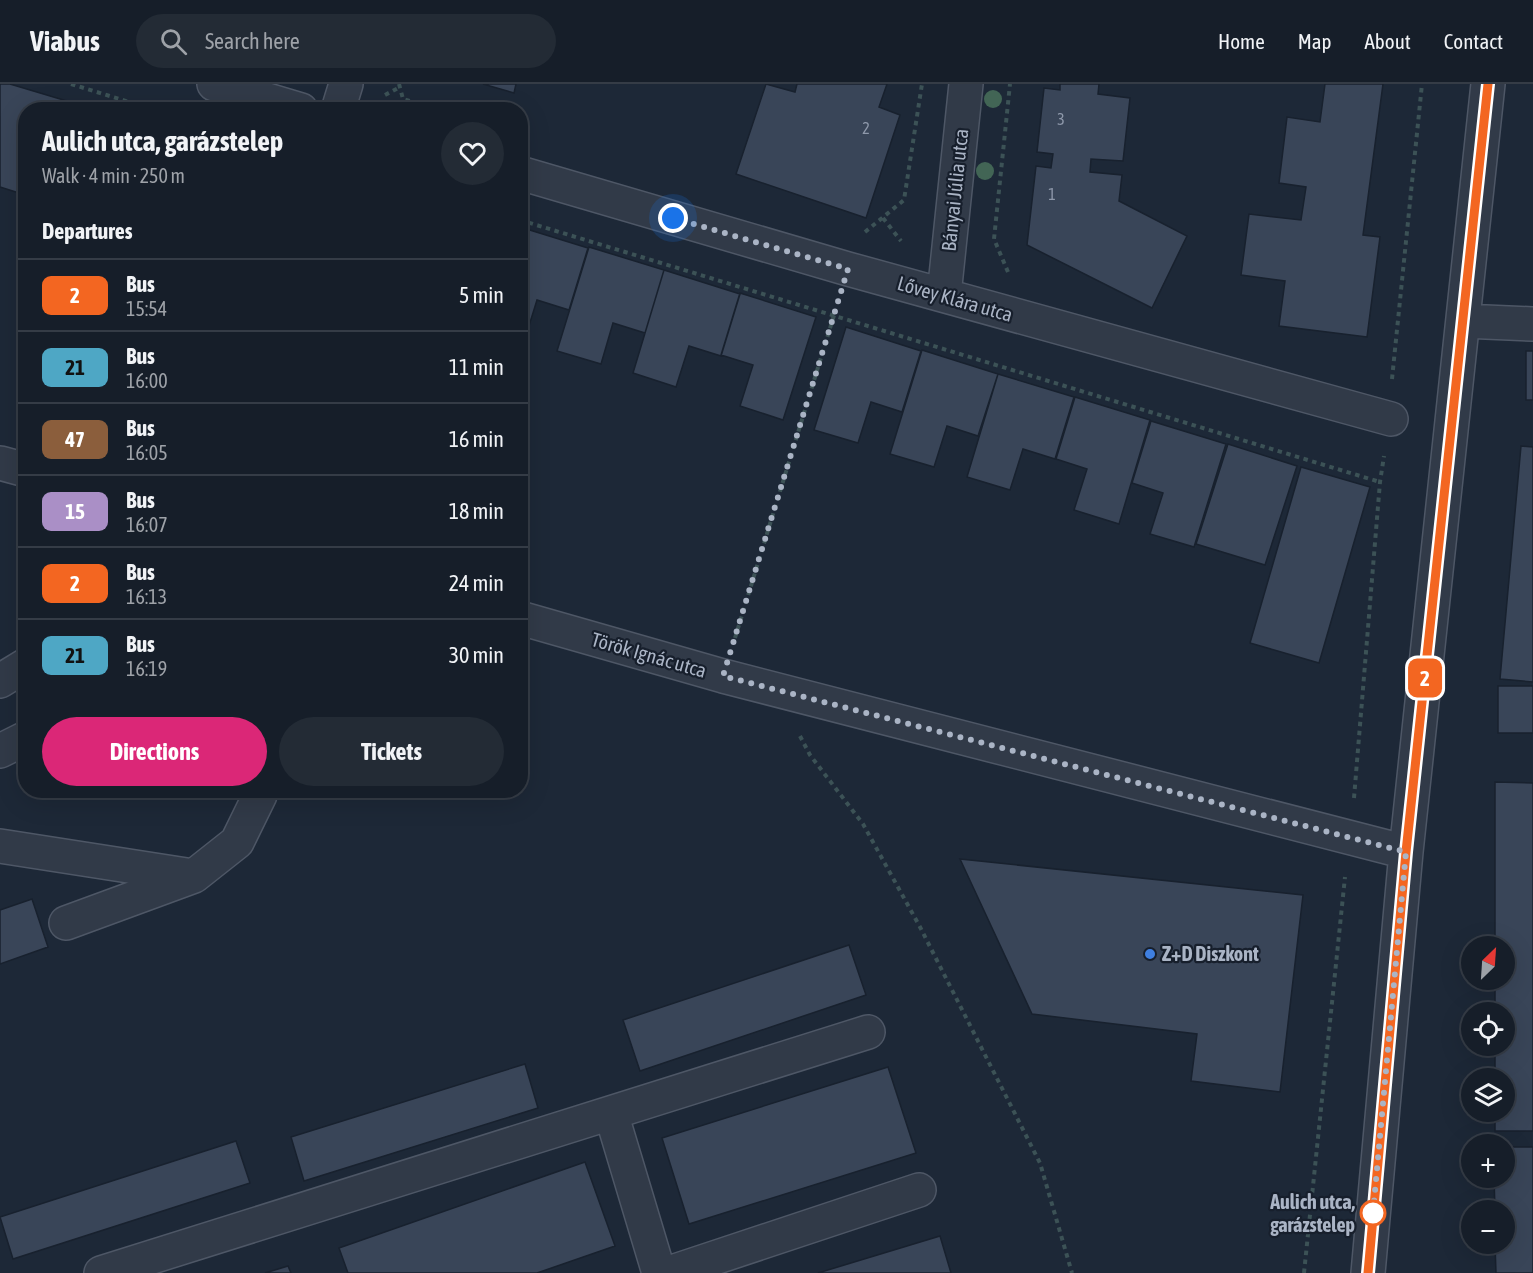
<!DOCTYPE html>
<meta charset="utf-8">
<style>
:root{--surface:#161e29;--page:#232b35;--text:#f1f3f6;--muted:#9ea2a8;--line:#353c46;--accent:#db2777}
body{margin:0;font-family:"Asap Condensed",sans-serif;background:var(--page);color:var(--text);height:100vh;display:flex;flex-direction:column;font-size:22px;white-space:nowrap}
*{box-sizing:border-box;margin:0}
p{font-size:20px;color:var(--muted)}
.icon{flex:none;width:33px;height:33px;fill:none;stroke:currentColor;stroke-width:2;stroke-linecap:round;stroke-linejoin:round}
.map{position:relative;flex:1;overflow:hidden}
.sheet{position:absolute;left:18px;top:18px;width:510px;height:696px;display:flex;flex-direction:column;background:var(--surface);border-radius:24px;box-shadow:0 6px 24px #0002,0 0 0 2px var(--line)}
.sheet>*{flex:none}
.badge{padding:0 12px;border-radius:9px;font-size:21px;line-height:39px}
.needle{width:39px;rotate:25deg}
.buttons{position:absolute;left:1461px;top:852px;display:grid;gap:12px}
.buttons a{display:grid;place-items:center;width:54px;height:54px;border-radius:50%;background:var(--surface);box-shadow:0 6px 24px #0002,0 0 0 2px var(--line);font-size:30px}
.you{position:absolute;width:30px;height:30px;margin:-15px;border:4px solid #fff;border-radius:50%;background:#1a73e8;box-shadow:0 0 0 9px #1a73e833}
.map>.badge{position:absolute;translate:-50% -50%;box-shadow:0 0 0 3px #fff}
h2{padding:0 24px;font-size:22px;line-height:54px}
.round{display:grid;place-items:center;flex:none;width:63px;height:63px;border-radius:32px;background:var(--page)}
.headline{display:flex;align-items:center;justify-content:space-between;height:102px;padding:0 24px}
h1{font-size:28px;font-weight:700;line-height:45px}
.button{display:flex;gap:12px;margin-top:auto;padding:12px 24px}
.button a{flex:1;height:69px;border-radius:36px;background:var(--accent);color:#fff;font-size:24px;font-weight:700;line-height:69px;text-align:center}
.button a+a{background:var(--page);color:var(--text)}
ul{padding:0;list-style:none}
li{display:flex;align-items:center;gap:18px;height:72px;padding:0 24px;border-top:2px solid var(--line)}
li div{flex:1}
li b{display:block;font-size:22px}
li em{font-style:normal}
li .badge{min-width:66px;font-weight:700;text-align:center}
header{display:flex;align-items:center;gap:36px;box-sizing:border-box;height:84px;padding:0 30px;background:var(--surface);border-bottom:2px solid var(--line)}
header strong{font-size:28px}
nav{display:flex;gap:33px;margin-inline-start:auto;font-size:21px}
.search{width:420px;height:54px;background:var(--page);display:flex;align-items:center;gap:15px;box-sizing:border-box;padding:0 21px;border-radius:33px;color:var(--muted);font-size:22px}
.map>svg:first-child{display:block}
</style>
<header>
<strong>Viabus</strong>
<div class="search"><svg class="icon" aria-label="search" viewBox="0 0 24 24"><circle cx="10" cy="10" r="6"/><path d="M15 15l6 6"/></svg>Search here</div>
<nav><a>Home</a><a>Map</a><a>About</a><a>Contact</a></nav>
</header>
<div class="map">
<svg width="1533" height="1189" viewBox="0 0 1533 1189">
<rect width="100%" height="100%" fill="#1d2837"/>
<path fill="#394558" stroke="#18212e" stroke-width="1.5" d="M0,0H10L97,26H26V86L19,109L0,103Z
M483,0H516L514,9Z
M766,0L795,8L797,0H887L879,23L900,31L866,134L736,90Z
M1060,0H1099L1098,10L1130,14L1123,77L1091,75L1090,88L1122,91L1119,117L1187,152L1152,224L1027,161L1036,82L1051,84L1053,70L1037,68L1044,4L1060,6Z
M1325,0H1383L1363,151L1380,153L1367,253L1279,242L1285,197L1241,191L1249,130L1301,136L1306,103L1279,99L1287,33L1320,38Z
M520,143L588,164L569,226L537,216L524,258L520,257Z
M589,163L664,186L645,249L613,239L601,280L557,267Z
M664,186L740,210L721,272L689,262L676,303L633,289Z
M740,209L816,233L783,336L740,322L753,281L721,271Z
M846,243L921,267L902,328L871,318L858,359L814,346Z
M922,266L998,290L978,352L947,342L934,383L890,370Z
M1526,267H1533V316H1526Z
M998,290L1074,313L1055,375L1023,365L1010,406L967,393Z
M1075,313L1150,336L1119,440L1074,426L1087,385L1056,375Z
M1151,337L1226,360L1194,463L1150,450L1163,409L1132,399Z
M1228,360L1297,382L1265,481L1196,460Z
M1521,362L1533,363V598L1500,595Z
M1301,383L1370,403L1319,579L1250,559Z
M1498,602H1533V649H1498Z
M1495,698L1533,699V1047H1495V1028H1504V994H1495V962H1504V928H1495V896H1504V862H1495Z
M960,775L1303,811L1280,1008L1191,997L1197,950L1032,930Z
M32,815L48,863L0,880V826Z
M849,861L866,911L640,987L623,936Z
M525,980L538,1024L304,1097L291,1053Z
M888,983L916,1069L689,1140L662,1054Z
M236,1057L250,1099L13,1175L0,1133Z
M1504,1063H1533V1189H1496L1495,1160H1504V1126H1495L1494,1094H1504Z
M585,1078L615,1162L537,1189H348L339,1164Z
M940,1152L951,1189H818Z
M288,1182L291,1189H265Z"/>
<g fill="none" stroke-linecap="round" stroke-linejoin="round">
<g stroke="#4e5766" stroke-width="36">
<path id="minor" d="M214,0L301,26
M338,26L346,0
M520,89L848,185L1391,335
M944,211L966,0
M1463,237L1533,240
M0,379L26,386
M520,534L723,592L1406,768
M0,597L26,581
M0,667L26,654
M0,762L193,792
M66,839L194,792L237,758L260,711L261,706
M611,1029L659,1189
M101,1189L868,948
M669,1189L919,1106
M1368,1189L1406,768L1488,0"/>
</g>
<path stroke="#3c5256" stroke-width="4" stroke-dasharray="4.5 4.5" stroke-linecap="butt" d="M71,0L155,26
M399,0L403,15L440,26
M385,11L400,3
M883,134L901,157
M520,136L1380,398
M865,148L904,116L922,0
M1008,188L994,155L1010,0
M1392,295L1422,0
M735,554L835,228
M800,652L810,671L863,740L920,843L1040,1079L1072,1189
M1354,714L1380,398L1384,372
M1304,1189L1345,793"/>
<use href="#minor" stroke="#313a48" stroke-width="33"/>
</g>
<g fill="#426555">
<circle cx="993" cy="15" r="9"/>
<circle cx="985" cy="87" r="9"/>
</g>
<g fill="none" stroke-linecap="round" stroke-linejoin="round">
<g stroke="#fff" stroke-width="14">
<path id="line" d="M1368,1189L1406,768L1488,0"/>
</g>
<use href="#line" stroke="#f36621" stroke-width="9"/>
<path stroke="#aab4c5" stroke-width="6" stroke-dasharray="0 10.8" d="M673,134L848,185L723,592L1406,768L1373,1129"/>
</g>
<circle fill="#3f7fe0" stroke="#171f2c" stroke-width="2" cx="1150" cy="870" r="6"/>
<circle fill="#fff" stroke="#f36621" stroke-width="3" cx="1373" cy="1129" r="12"/>
<g text-anchor="middle" stroke-width="4.5" stroke-linejoin="round" paint-order="stroke">
<g font-size="16" fill="#8e98aa">
<text x="1061" y="41">3</text>
<text x="866" y="50">2</text>
<text x="1052" y="116">1</text>
</g>
<g font-size="20" fill="#aab4c5" stroke="#171f2c">
<text transform="translate(955 106) rotate(-84)" y="7">Bányai Júlia utca</text>
<text transform="translate(955 215) rotate(16)" y="7">Lővey Klára utca</text>
<text transform="translate(649 571) rotate(16)" y="7">Török Ignác utca</text>
</g>
<g font-size="20" font-weight="bold" fill="#aab4c5" stroke="#171f2c" text-anchor="start">
<text x="1162" y="877">Z+D Diszkont</text>
</g>
<g font-size="20" font-weight="bold" fill="#aab4c5" stroke="#171f2c" text-anchor="end">
<text x="1355" y="1125">Aulich utca,<tspan x="1355" dy="23">garázstelep</tspan></text>
</g>
</g>
</svg>
<div class="buttons">
<a><svg class="needle" viewBox="-14 -14 28 28"><path d="M0-13l5 13h-10z" fill="#e53935"/><path d="M0 13l5-13h-10z" fill="#9ea2a8"/></svg></a>
<a><svg class="icon" aria-label="locate" viewBox="0 0 24 24"><circle cx="12" cy="12" r="6"/><path d="M12 2v4M12 18v4M2 12h4M18 12h4"/></svg></a>
<a><svg class="icon" aria-label="layers" viewBox="0 0 24 24"><path d="M12 4l9 5-9 5-9-5zM3 14l9 5 9-5"/></svg></a>
<a>+</a>
<a>−</a>
</div>
<div class="you" style="left:673px;top:134px"></div>
<b class="badge" style="left:1425px;top:594px;background:#f36621;color:#fff">2</b>
<section class="sheet">
<div class="headline"><div><h1>Aulich utca, garázstelep</h1><p>Walk · 4 min · 250 m</p></div><a class="round"><svg class="icon" aria-label="heart" viewBox="0 0 24 24"><path d="M12 20l-8-8c-3-5 5-10 8-4 3-6 11-1 8 4z"/></svg></a></div>
<h2>Departures</h2>
<ul>
<li><span class="badge" style="background:#f36621;color:#fff">2</span><div><b>Bus</b><p>15:54</p></div><em>5 min</em></li>
<li><span class="badge" style="background:#4ea7c5;color:#111">21</span><div><b>Bus</b><p>16:00</p></div><em>11 min</em></li>
<li><span class="badge" style="background:#8b5e3c;color:#fff">47</span><div><b>Bus</b><p>16:05</p></div><em>16 min</em></li>
<li><span class="badge" style="background:#aa8fc6;color:#fff">15</span><div><b>Bus</b><p>16:07</p></div><em>18 min</em></li>
<li><span class="badge" style="background:#f36621;color:#fff">2</span><div><b>Bus</b><p>16:13</p></div><em>24 min</em></li>
<li><span class="badge" style="background:#4ea7c5;color:#111">21</span><div><b>Bus</b><p>16:19</p></div><em>30 min</em></li>
</ul>
<div class="button"><a>Directions</a><a>Tickets</a></div>
</section>
</div>
